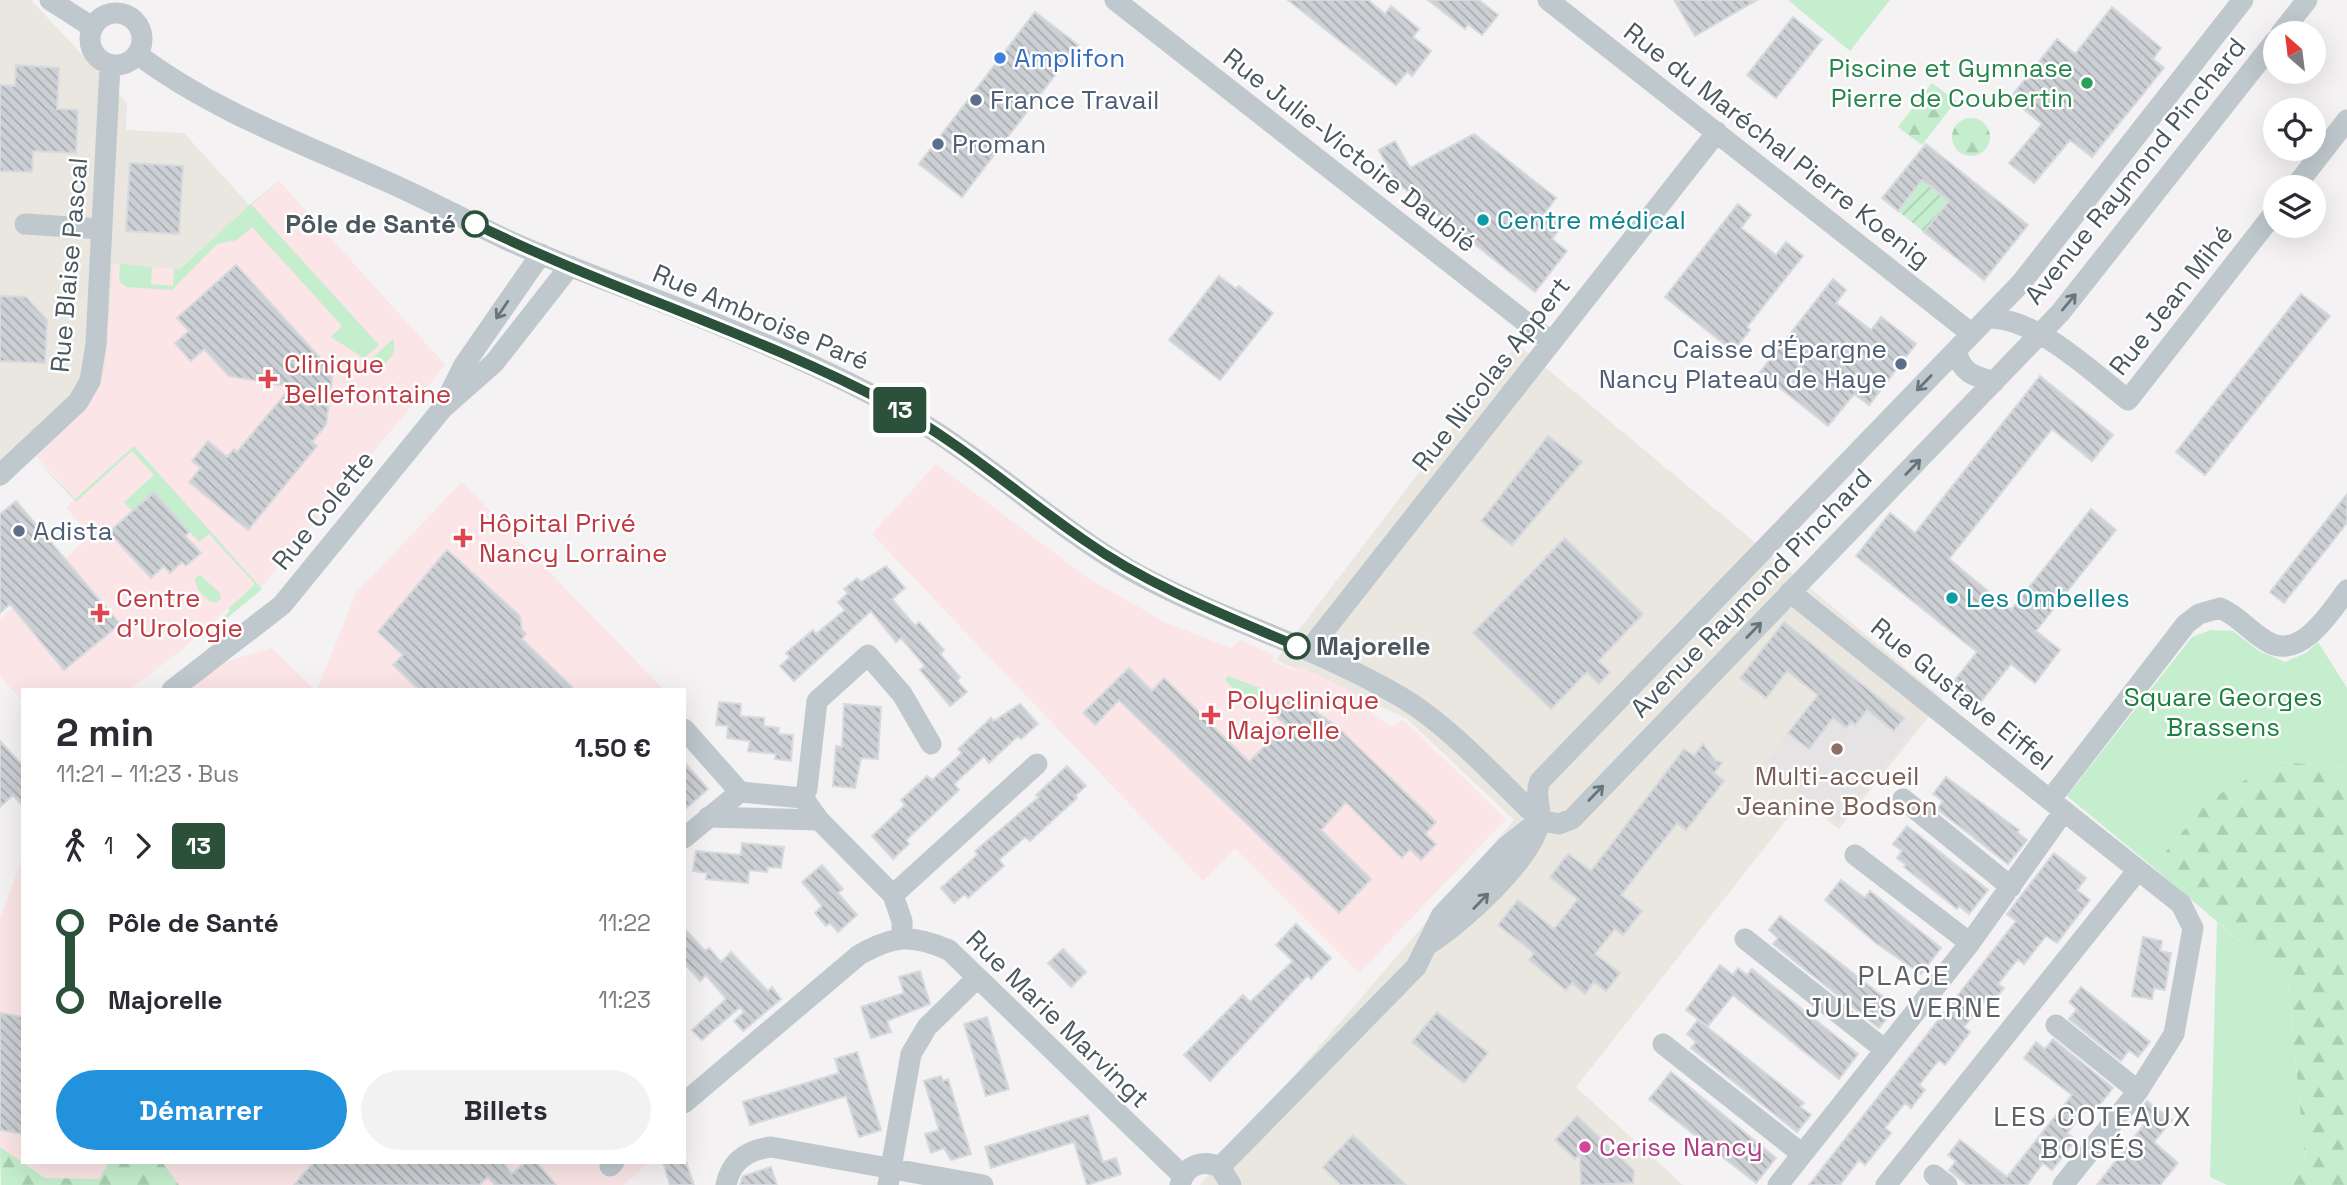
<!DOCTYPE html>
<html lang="fr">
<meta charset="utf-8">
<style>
:root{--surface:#fff;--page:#f2f2f3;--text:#2b2b33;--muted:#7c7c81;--accent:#2392dd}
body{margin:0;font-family:"Space Grotesk",sans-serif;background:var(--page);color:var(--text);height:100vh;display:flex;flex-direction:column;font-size:26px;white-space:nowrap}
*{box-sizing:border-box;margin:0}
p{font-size:23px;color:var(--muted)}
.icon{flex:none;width:38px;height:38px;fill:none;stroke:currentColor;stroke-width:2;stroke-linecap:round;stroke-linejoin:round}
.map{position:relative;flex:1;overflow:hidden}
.sheet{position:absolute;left:21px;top:688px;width:665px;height:476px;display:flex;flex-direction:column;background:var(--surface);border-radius:0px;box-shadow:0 7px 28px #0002}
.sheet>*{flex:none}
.badge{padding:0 14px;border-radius:5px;font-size:24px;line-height:46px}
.needle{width:46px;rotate:332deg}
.tools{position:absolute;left:2263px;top:21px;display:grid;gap:14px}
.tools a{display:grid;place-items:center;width:63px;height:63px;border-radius:50%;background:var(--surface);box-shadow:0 7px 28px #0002;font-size:35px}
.map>.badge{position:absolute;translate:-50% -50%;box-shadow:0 0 0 4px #fff}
.legs{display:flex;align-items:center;gap:10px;height:77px;padding:0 35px;font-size:23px}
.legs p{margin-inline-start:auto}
.headline{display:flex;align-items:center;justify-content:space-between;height:119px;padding:0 35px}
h1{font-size:38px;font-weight:600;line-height:52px}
.primary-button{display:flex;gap:14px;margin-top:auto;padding:14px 35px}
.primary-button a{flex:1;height:80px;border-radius:42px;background:var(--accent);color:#fff;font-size:28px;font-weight:600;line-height:80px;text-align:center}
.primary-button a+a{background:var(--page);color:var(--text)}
ul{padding:0 35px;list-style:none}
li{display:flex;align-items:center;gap:24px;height:77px;font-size:26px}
li i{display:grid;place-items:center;width:10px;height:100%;margin:0 9px;background:currentColor}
li i::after{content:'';width:18px;height:18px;margin:-9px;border:5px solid;border-radius:50%;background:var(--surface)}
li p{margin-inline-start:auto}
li:first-child i{background:linear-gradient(#0000 50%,currentColor 0)}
li:last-child i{background:linear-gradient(currentColor 50%,#0000 0)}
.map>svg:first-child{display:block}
</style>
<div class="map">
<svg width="2347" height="1185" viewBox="0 0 2347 1185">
<defs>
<pattern id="forest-firs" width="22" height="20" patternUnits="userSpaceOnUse" patternTransform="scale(1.75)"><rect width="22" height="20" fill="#c4eecd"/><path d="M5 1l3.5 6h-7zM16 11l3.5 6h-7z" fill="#aaceb2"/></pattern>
<pattern id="garden-furrows" width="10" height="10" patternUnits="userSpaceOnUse" patternTransform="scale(1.75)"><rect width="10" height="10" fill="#c4eecd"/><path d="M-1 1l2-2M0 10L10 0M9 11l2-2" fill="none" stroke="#aaceb2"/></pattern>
<pattern id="building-back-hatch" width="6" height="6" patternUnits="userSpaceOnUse" patternTransform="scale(1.75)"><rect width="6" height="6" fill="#ccd0d4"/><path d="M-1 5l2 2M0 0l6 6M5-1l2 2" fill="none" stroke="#a8acaf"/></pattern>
</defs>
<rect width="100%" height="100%" fill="#f4f2f2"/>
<path fill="#eae6e0" d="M0,0H31L127,103L126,130L184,133L249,205L279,181L445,365L261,587L75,499L36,455L0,487Z
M1517,344L1943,699L1839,829L1802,800L1576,1087L1683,1185H1200L1514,820L1406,718L1276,660Z"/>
<path fill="#e5e3e4" d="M1810,643L1916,727L1838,824L1764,764L1817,695L1787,671Z"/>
<path fill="#fbe5e7" d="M279,181L445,365L261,587L256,583L177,654L129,689L23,690V702L0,676V619L91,535L66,508L75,499L35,455L85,410L101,384L106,359L113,264L180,269Z
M936,464L1085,576L1166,623L1231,648L1240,640L1274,655L1272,661L1293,670L1301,667L1374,702L1371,712L1392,727L1402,720L1411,727L1506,819L1359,973L1235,848L1203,881L872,534Z
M462,482L663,689L317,690L356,593Z
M272,648L314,689L187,690L225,662Z
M23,855V1162H109L99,1179L45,1178L0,1147V920Z
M162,1162H650L623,1185H179Z"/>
<path fill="#c4eecd" d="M1788,0H1890L1850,51Z
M251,204L379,345L364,358L331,337L342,326L252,227L237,240L217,244L172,290L126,287L119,281L120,264L152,267L151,284L173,286L174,269H180Z
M393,339C399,357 384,369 367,363Z
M134,446L262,589L226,619L224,616L230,611L228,609L255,584L209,534L199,542L154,492L132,511L124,502L154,475L132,451L76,502L34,457L75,499Z
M200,575L220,593L221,599L216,603C207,602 194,588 195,578Z
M2211,630L2233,631L2259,651L2285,662L2306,653L2318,642L2347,688V767L2279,762L2210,799L2153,867L2067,796L2192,637Z
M1228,676L1260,688L1258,702L1247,703L1225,680Z
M2217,922L2288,982L2305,1160L2293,1185H2227L2210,1177Z"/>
<path fill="url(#forest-firs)" d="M1932,83L1956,101L1922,145L1898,127Z
M1952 137a19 19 0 1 1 38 0a19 19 0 1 1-38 0Z
M2279,762L2347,767V1185H2293L2305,1160L2288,982L2153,867L2210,799Z
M0,1147L45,1178L99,1179L109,1162H162L179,1185H1Z"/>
<path fill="url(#garden-furrows)" d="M1922,180L1949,201L1924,232L1898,211Z"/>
<path fill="url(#building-back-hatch)" stroke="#d6d9dd" stroke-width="2" d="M1288,0H1368L1385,14L1391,6L1419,29L1413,37L1431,51L1412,76L1407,72L1396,85Z
M1428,0H1479L1498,15L1482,35L1468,24L1465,29Z
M1674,0H1757L1695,36Z
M2112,7L2161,48L2153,59L2164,68L2092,157L2070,140L2034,183L2009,163L2042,124L2010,98L2057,39L2075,54Z
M1035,12L1078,45L962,197L919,164Z
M1793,17L1822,40L1776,98L1747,75Z
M16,65L59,68L57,109L78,110L76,153L33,151L32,172L0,171V85L15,86Z
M1474,134L1556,198L1545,213L1561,227L1552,239L1567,251L1535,292L1395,181L1379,150L1395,141L1410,168Z
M1926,144L2028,225L1984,280L1924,232L1949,201L1922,180L1898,211L1882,198Z
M130,163L183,166L179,234L126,231Z
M1738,204L1751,215L1741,228L1758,241L1776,255L1786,242L1803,256L1747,327L1750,330L1733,351L1665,297Z
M236,265L333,372L326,425L312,442L317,446L248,530L189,482L201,468L192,461L208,441L227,457L234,449L237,452L291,387L229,376L204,349L191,361L175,343L189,331L177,318Z
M1219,276L1236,289L1239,286L1273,313L1220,380L1169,340Z
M1833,279L1846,290L1836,303L1871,330L1881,317L1916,344L1869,405L1854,394L1828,426L1760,372Z
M2301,294L2330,316L2205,475L2176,452Z
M0,296L26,297L47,320L45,363L0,361Z
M2040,376L2113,435L2092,461L2052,429L1949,559L2011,610L2091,509L2116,530L2036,631L2060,650L2035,683L2011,664L1971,714L1955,701L1961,693L1951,685L1977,652L1856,556L1890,513L1915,533Z
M1548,436L1582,462L1512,545L1481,521Z
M154,492L189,532L185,536L201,553L186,566L182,562L170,573L164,566L151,578L109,532Z
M2347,494V523L2284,603L2270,592Z
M16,501L120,624L64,670L10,604L0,613V514Z
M1565,538L1643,614L1598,661L1610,672L1599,684L1587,672L1551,709L1473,633Z
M447,550L520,616L522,630L526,634L522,639L575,690H419L393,665L403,655L378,632Z
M886,566L905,588L892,599L915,626L919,622L944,650L940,654L960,677L957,681L967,692L950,706L920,670L925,666L901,638L896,642L871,611L794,681L780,666L790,657L786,653L813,630L816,634L845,610L838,602L848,593L844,589L857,578L861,582Z
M1784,622L1904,718L1894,731L1867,710L1855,725L1851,722L1846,728L1833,718L1809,749L1788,733L1818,695L1787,671L1766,698L1740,678Z
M1129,668L1152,691L1164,678L1249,762L1286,725L1269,710L1283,697L1301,710L1305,705L1334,724L1436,822L1425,834L1436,844L1421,860L1410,849L1402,858L1346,802L1321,830L1371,879L1339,913L1119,700L1095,725L1083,713Z
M719,702L741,704L740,716L764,718V726L779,728L778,734L793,735L791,761L775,759L776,754L748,751L750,741L727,738L728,726L716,725Z
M844,704L881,707L878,759L861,758L855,788L833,786L836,746L842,747Z
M1020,704L1038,724L1021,739L1018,736L989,763L984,756L954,784L959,790L906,840L909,844L893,859L872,836L905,805L901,800L927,776L932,780L962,753L958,749L991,718L994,721Z
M0,741L23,766V806L13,795L0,807Z
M1703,744L1715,760L1722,763L1714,773L1724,781L1686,830L1677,823L1621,895L1642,911L1623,935L1615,929L1595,954L1620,973L1606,991L1594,982L1585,994L1572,983L1566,990L1529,960L1534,953L1498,925L1518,900L1554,929L1578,899L1550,877L1568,854L1591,871L1684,749L1694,756Z
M684,762L708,789L684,810Z
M1067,766L1086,786L1075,796L1077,798L1030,841L1025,837L999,860L1004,866L968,898L965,894L954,903L941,888L978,854L975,851L1039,797L1036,795Z
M1946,777L2019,830L2017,832L2027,840L2008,864L1937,809L1943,801L1933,794Z
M1907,826L1988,890L1969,914L1959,906L1957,909L1904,867L1906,865L1897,858L1902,851L1893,844Z
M742,843L784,847L781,868L768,867L767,872L749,870L748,883L706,879L707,873L693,871L696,851L741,855Z
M2054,853L2086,878L2077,890L2090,900L2057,943L2046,936L2024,964L2018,959L1998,984L2004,988L1990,1006L1984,1002L1964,1027L1970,1032L1945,1065L1939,1060L1919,1085L1925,1090L1911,1108L1905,1103L1885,1128L1891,1133L1865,1165L1859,1160L1840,1185H1809L2016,921L2007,914Z
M822,865L843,889L838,893L857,915L838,932L830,923L826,926L815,913L822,906L802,882Z
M1841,880L1865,898L1870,891L1941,948L1921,974L1876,943L1825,900Z
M1780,916L1886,999L1883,1003L1893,1011L1879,1028L1773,944L1778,938L1769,930Z
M1296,924L1331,958L1311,979L1308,975L1210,1081L1184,1055L1243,995L1250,1002L1293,961L1276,945Z
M684,928L705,951L709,948L721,962L731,952L768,991L772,987L781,999L743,1031L734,1021L744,1012L740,1007L702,1040L692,1030L726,999L706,975L700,981L684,963Z
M2143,937L2162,941L2160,951L2171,953L2165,990L2154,988L2152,999L2132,996Z
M1063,949L1086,972L1071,987L1048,963Z
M1720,965L1733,975L1738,968L1747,975L1752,969L1858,1054L1839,1079L1733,995L1708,1026L1686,1010Z
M920,971L930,1004L887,1021L891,1032L871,1038L861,1007L904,993L899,977Z
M2081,987L2150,1042L2138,1057L2129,1050L2121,1061L2069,1019L2077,1009L2069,1002Z
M1437,1012L1488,1053L1464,1083L1412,1042Z
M0,1013L23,1017V1134L0,1130Z
M987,1017L1009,1089L986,1096L964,1024Z
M1698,1020L1804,1103L1800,1107L1811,1115L1797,1132L1691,1048L1696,1042L1687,1034Z
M2053,1039L2113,1088L2094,1112L2088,1107L2067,1133L2076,1140L2052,1170L2043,1163L2027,1185H1967L1949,1170L1956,1161L1948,1155L1960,1140L2007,1177L2072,1095L2024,1058L2036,1042L2045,1049Z
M857,1052L881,1130L859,1137L846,1096L750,1125L743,1102L839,1073L835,1059Z
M1671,1072L1776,1158L1756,1183L1649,1099Z
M941,1076L943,1081L948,1079L971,1154L951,1160L944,1148L931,1153L925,1134L939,1130L924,1081Z
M2147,1101L2172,1120L2154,1142L2178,1163L2160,1185H2097L2145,1123L2136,1116Z
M1088,1115L1103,1162L1116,1158L1121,1174L1087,1185L1074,1142L991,1168L985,1147Z
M1577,1116L1634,1171L1633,1183L1581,1185L1580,1154L1575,1159L1555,1140Z
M1353,1135L1406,1185H1341L1323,1167Z
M314,1162H507L504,1164L512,1174L526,1162H536L556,1185H495L488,1177L479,1185H294Z
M663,1162H686L694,1185H670Z
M771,1167L777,1185H740L743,1176Z"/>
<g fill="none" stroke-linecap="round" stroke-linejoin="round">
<path stroke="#bec8cd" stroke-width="21" d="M50,0L92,27
M1115,0L1551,342
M1548,0L1972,334
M90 39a26 26 0 1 1 52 0a26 26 0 1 1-52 0Z
M2281,33L2307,0
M137,54C211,110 297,141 381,179C423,197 463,219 505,239C564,266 625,287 685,311C771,346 861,383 939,434C1004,477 1063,531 1130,570C1217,619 1315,646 1401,697C1449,725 1499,781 1540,820
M2295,187L2347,120
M25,224L101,229
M1987,318C2034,316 2092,372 2128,400L2275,212
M1956,351C1962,373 1973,376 1994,382
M448,397L464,365L541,254
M0,475L78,402L90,381L96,344L110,65
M1790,592L2050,800L2186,624L2199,614L2220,608C2239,616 2252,634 2270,643C2302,659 2332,610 2347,590
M1309,650L1717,132
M172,690L282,605L442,409L494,363L570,266
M684,729L740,792
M803,798L807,789L817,701L868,655L902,694L931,744
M1903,799L2011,887
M2050,800L2181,904L2193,928L2174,1034L2138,1091L2063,1185
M708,817L819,820
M1540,820L1559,824L1572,819L2060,313L2275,41
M684,838L740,792L803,798L819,820L893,895L902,921V938
M1855,855L1970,943
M893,895L1037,764
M1745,939L1885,1050
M1429,944C1460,925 1536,857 1540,819C1541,805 1534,795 1540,781L2021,283L2243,0
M2056,1025L2138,1091
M1663,1044L1802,1154
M684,1103L859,955C894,935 912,934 949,950L1183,1176
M610,1166L614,1162
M1220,1167L1416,967L1441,916L1506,847L1536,823
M1934,1175L1947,1185
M726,1185C731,1161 747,1150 771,1147L983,1185
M888,1185L911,1054L927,1027L977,978
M1180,1185C1185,1165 1202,1159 1220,1167L1231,1185
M1778,1185L1970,943L2064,811
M1886,1185L2138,870"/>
</g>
<defs><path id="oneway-shaft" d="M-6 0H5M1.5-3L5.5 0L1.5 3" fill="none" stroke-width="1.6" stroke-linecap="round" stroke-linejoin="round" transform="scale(1.75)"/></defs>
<g stroke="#67747a">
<use href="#oneway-shaft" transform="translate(2069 302) rotate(-50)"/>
<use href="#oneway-shaft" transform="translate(502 310) rotate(124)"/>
<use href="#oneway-shaft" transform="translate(1924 383) rotate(134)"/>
<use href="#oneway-shaft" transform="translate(1913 467) rotate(-46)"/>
<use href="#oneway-shaft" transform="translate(1754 630) rotate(-46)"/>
<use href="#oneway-shaft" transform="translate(1596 793) rotate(-46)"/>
<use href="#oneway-shaft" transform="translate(1481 901) rotate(-46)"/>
</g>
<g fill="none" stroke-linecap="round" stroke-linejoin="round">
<g stroke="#fff" stroke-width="16">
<path id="line-1" d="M475,224C611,291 759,334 893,406C962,444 1020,496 1084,540C1149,586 1224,615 1297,646"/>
</g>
<use href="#line-1" stroke="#2b513a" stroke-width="10"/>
</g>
<circle fill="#3f7fe0" stroke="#fff" stroke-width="2.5" cx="1000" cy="58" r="7"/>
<circle fill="#2e9e5b" stroke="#fff" stroke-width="2.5" cx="2087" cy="83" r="7"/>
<g fill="#5c6f8a" stroke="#fff" stroke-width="2.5">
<circle cx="976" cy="100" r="7"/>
<circle cx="938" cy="144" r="7"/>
<circle cx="1901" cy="364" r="7"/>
<circle cx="19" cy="531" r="7"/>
</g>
<g fill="#0f9aa8" stroke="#fff" stroke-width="2.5">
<circle cx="1483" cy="220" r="7"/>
<circle cx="1952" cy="598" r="7"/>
</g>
<g fill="#fff" stroke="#2b513a" stroke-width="3.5">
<circle cx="475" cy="224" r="12"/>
<circle cx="1297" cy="646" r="12"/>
</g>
<g fill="#e0444e" stroke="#fff" stroke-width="2.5">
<path d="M264.5 368.5h7v7h7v7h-7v7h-7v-7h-7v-7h7z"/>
<path d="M459.5 527.5h7v7h7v7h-7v7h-7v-7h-7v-7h7z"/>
<path d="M96.5 602.5h7v7h7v7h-7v7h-7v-7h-7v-7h7z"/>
<path d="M1207.5 704.5h7v7h7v7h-7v7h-7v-7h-7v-7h7z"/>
</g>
<circle fill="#8d6e63" stroke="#fff" stroke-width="2.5" cx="1837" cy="749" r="7"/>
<circle fill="#d1479c" stroke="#fff" stroke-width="2.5" cx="1585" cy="1147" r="7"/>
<g text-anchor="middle" stroke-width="5" stroke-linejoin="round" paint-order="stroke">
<g font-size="26" fill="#366cbe" stroke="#fff" text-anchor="start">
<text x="1014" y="67">Amplifon</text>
</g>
<g font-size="26" fill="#27864d" stroke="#fff" text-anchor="end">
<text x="2073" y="77">Piscine et Gymnase<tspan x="2073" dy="30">Pierre de Coubertin</tspan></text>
</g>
<g font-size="26" fill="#4e5e75" stroke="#fff" text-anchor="start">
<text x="990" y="109">France Travail</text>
<text x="952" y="153">Proman</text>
<text x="1887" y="358" text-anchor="end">Caisse d'Épargne<tspan x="1887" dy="30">Nancy Plateau de Haye</tspan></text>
<text x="33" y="540">Adista</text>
</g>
<g font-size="26" fill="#4a585f" stroke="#fff">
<text transform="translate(1777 145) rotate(38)" y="9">Rue du Maréchal Pierre Koenig</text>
<text transform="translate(1350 150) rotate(38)" y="9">Rue Julie-Victoire Daubié</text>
<text transform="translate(2135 171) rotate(-51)" y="9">Avenue Raymond Pinchard</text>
<text transform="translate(69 265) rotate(-85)" y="9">Rue Blaise Pascal</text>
<text transform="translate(2171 300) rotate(-52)" y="9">Rue Jean Mihé</text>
<text transform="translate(761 317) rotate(23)" y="9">Rue Ambroise Paré</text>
<text transform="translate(1491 374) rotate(-52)" y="9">Rue Nicolas Appert</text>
<text transform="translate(323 510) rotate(-51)" y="9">Rue Colette</text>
<text transform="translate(1751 593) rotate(-46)" y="9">Avenue Raymond Pinchard</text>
<text transform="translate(1962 694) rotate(39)" y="9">Rue Gustave Eiffel</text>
<text transform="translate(1058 1019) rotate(44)" y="9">Rue Marie Marvingt</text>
</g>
<g font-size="26" fill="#0d838f" stroke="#fff" text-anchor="start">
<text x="1497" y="229">Centre médical</text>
<text x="1966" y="607">Les Ombelles</text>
</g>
<g font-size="26" font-weight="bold" fill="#4a585f" stroke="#fff" text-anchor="end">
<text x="456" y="233">Pôle de Santé</text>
<text x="1316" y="655" text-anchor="start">Majorelle</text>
</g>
<g font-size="26" fill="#be3a42" stroke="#fff" text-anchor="start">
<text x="284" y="373">Clinique<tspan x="284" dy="30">Bellefontaine</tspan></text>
<text x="479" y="532">Hôpital Privé<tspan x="479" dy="30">Nancy Lorraine</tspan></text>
<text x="116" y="607">Centre<tspan x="116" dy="30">d'Urologie</tspan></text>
<text x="1227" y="709">Polyclinique<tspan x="1227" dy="30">Majorelle</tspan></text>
</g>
<g font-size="26" fill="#1c7f3e" stroke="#fff">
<text x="2223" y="706">Square Georges<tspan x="2223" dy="30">Brassens</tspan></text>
</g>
<g font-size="26" fill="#785e54" stroke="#fff">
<text x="1837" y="785">Multi-accueil<tspan x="1837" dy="30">Jeanine Bodson</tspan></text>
</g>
<g font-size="26" fill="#b23c85" stroke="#fff" text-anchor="start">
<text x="1599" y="1156">Cerise Nancy</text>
</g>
<g font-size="28" letter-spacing="2" fill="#5f6367" stroke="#fff">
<text x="1904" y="985">PLACE<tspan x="1904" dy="32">JULES VERNE</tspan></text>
<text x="2093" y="1126">LES COTEAUX<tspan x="2093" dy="32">BOISÉS</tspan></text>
</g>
</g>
</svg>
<div class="tools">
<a><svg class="needle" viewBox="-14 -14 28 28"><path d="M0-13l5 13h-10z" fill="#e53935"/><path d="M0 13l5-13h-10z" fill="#7c7c81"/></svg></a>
<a><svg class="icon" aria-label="locate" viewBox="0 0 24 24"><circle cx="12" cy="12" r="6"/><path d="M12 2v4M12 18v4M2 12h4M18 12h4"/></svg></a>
<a><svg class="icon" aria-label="layers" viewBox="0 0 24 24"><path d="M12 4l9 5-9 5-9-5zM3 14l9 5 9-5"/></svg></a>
</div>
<b class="badge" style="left:900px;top:410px;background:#2b513a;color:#fff">13</b>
<section class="sheet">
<div class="headline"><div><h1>2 min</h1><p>11:21 – 11:23 · Bus</p></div><b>1.50 €</b></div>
<div class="legs"><svg class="icon" aria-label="walk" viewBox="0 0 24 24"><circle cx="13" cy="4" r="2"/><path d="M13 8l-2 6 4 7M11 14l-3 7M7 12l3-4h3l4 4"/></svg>1<svg class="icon" aria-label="forward" viewBox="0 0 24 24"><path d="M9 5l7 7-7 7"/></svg><b class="badge" style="background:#2b513a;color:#fff">13</b></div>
<ul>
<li><i style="color:#2b513a"></i><b>Pôle de Santé</b><p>11:22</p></li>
<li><i style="color:#2b513a"></i><b>Majorelle</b><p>11:23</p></li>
</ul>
<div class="primary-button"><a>Démarrer</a><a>Billets</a></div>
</section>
</div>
